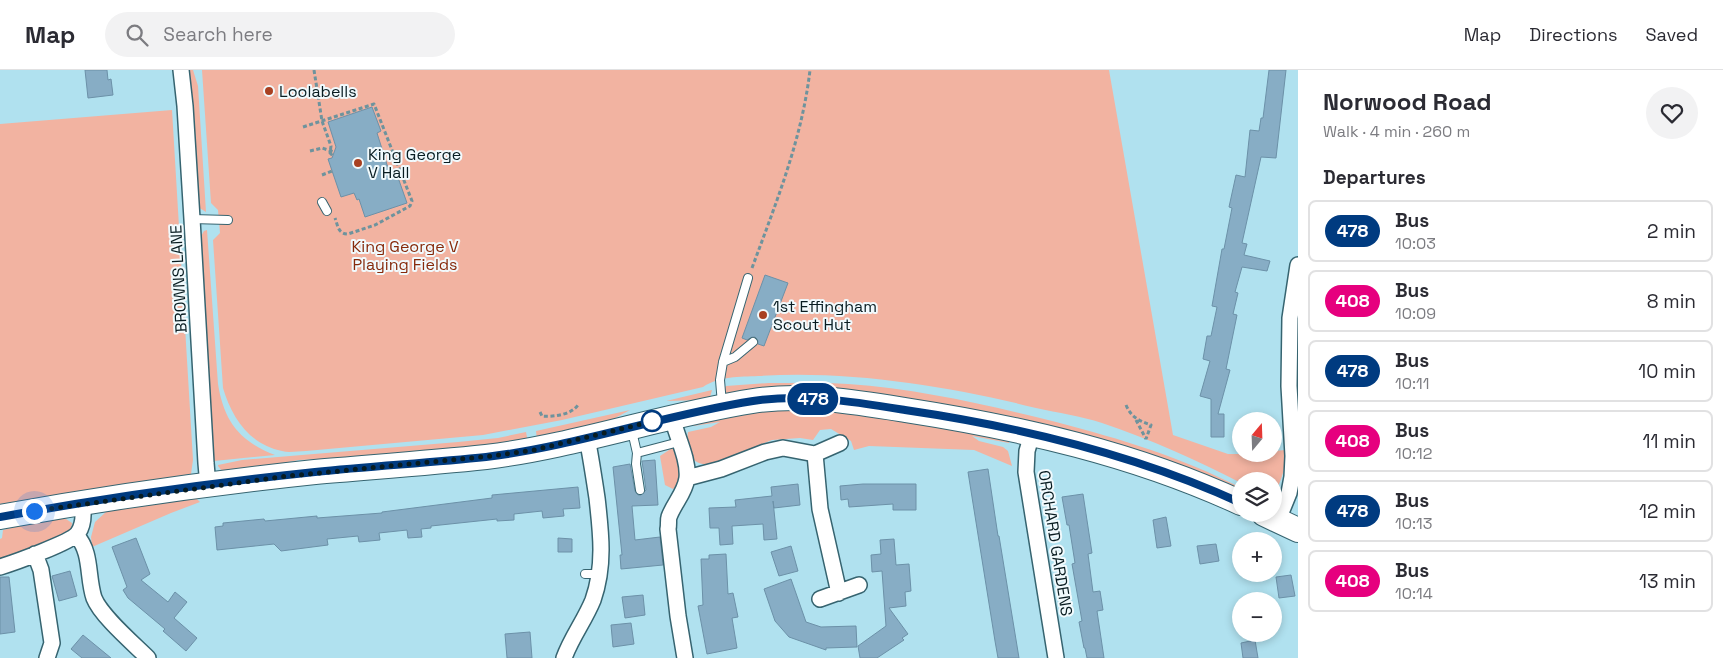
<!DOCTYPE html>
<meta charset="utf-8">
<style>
:root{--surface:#fff;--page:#f2f2f3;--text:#2b2b33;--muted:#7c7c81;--line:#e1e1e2}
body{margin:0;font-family:"Space Grotesk",sans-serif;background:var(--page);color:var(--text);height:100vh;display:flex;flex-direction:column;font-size:19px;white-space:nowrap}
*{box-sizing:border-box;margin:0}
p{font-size:16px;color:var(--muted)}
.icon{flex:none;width:28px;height:28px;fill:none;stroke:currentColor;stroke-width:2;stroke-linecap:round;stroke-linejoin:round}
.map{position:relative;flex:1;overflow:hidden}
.drawer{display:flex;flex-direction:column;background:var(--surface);width:425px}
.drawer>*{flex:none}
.badge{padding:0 10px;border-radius:16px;font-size:18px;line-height:32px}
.needle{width:32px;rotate:19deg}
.tools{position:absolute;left:1232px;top:342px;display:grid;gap:10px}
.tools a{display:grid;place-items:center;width:50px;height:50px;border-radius:50%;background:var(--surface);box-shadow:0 2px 8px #0003;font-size:25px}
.you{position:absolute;width:25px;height:25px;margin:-12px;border:4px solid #fff;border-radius:50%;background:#1a73e8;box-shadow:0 0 0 8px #1a73e833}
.map>.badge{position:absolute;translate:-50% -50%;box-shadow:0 0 0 2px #fff}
h2{padding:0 25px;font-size:19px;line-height:45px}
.round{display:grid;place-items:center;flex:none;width:52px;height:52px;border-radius:26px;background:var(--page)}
.headline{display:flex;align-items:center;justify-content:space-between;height:85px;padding:0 25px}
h1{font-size:24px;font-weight:800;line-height:38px}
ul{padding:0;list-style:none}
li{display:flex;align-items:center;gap:15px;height:62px;margin:0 10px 8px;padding:0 15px;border:2px solid var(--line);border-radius:8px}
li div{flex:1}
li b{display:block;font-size:19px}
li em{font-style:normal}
li .badge{min-width:55px;font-weight:700;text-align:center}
header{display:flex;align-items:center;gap:30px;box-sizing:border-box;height:70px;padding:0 25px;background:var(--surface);border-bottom:1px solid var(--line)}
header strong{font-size:24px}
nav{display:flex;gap:28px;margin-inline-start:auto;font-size:18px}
.search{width:350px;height:45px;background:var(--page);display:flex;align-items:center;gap:12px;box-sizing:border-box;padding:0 18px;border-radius:28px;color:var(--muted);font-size:19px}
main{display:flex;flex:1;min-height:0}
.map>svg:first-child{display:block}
</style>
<header>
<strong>Map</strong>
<div class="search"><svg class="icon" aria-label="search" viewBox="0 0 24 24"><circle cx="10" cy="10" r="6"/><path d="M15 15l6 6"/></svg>Search here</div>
<nav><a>Map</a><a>Directions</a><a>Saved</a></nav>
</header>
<main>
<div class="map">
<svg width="1298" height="588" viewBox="0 0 1298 588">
<rect width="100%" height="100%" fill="#b0e1ef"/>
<path fill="#f2b3a1" d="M188,0H193L198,16L206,142L198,137Z
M202,0H1109L1173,365L1228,384H1274V381L1286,380C1286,396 1282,410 1274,424V411H1241V413C1197,390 1150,369 1102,353C1081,346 1058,343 1036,338C948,316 849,300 758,306C740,307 719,306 703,317L562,350L483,365L306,381C298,381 289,383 282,381C249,374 232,348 223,318L213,170L220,163L218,140L211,133Z
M172,40L193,390L191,404L0,434V54Z
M207,160L218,314C224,351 239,371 275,385L214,391L200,168L204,161Z
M769,313C795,313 822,312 848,314C919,319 988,335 1056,352C1121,369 1181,387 1241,418V423L1109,374L732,326L726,324L724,319L726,316Z
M712,320L710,327L705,330L666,331Z
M630,340L606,353L537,370L536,361Z
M771,340L840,342L1001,366L1009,370V373L972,366L979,371L1003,377L1008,381L1012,396L974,380L869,376L854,380L851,371L831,359L820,360L813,370L800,368L772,370L713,394C691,397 685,381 688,362L711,357L720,352L693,356L700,349Z
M526,362L528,372L343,388L299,390L230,403L222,401L218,396V395L242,390L458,372L498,368Z
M672,378C680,388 682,400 681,412L673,419L665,415L660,386Z
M195,427L200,432L171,443L92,477L91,467L95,452L107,441Z
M56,447L66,449L72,453L71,459L57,469L0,490V469L2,468L3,460Z"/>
<path fill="#87adc5" stroke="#6c91a8" d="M85,0H107L108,10L111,9L113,25L88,28Z
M1269,0H1286L1276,88L1261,87L1242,173L1247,174L1244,185L1270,191L1267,201L1242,197L1235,222L1238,223L1233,244L1237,245L1226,299L1230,300L1218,344H1224V367H1211V329L1200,326L1210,291L1203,289L1207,266H1211L1217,237L1212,236L1222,179H1224L1232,138L1229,137L1236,105L1245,107L1250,60L1259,61L1261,48H1263Z
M372,37L381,61L377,63L389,101L395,99L407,133L365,147L359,129L357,130L354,123L341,127L328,89L332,88L336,77L328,52Z
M765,205L788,213L764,276L758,274V271L755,267H752L747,270L742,268Z
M655,390L658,435L632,436L635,470L660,467L663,495L621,499L620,485H622L613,397L630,394L635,421L638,425H641L646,420L642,391Z
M988,399L998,466H999L1019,588H998L995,571L968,402Z
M798,414L800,435L774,438L773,431L777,469L764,470L763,454L732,456L733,474L720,475L719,458H710L709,438L736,437L735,430L772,426L771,417Z
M863,414H916V440H893V434L849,437L848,429L841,430L840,416Z
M578,417L580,438L563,439L564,446L543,448L542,441L514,444V450L497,451V449L431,456V458L421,459L422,467L408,468L407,460L379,463L380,470L359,472L358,466L327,469L328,475L281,481L274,474L217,480L215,457L223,456V453L264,449L265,451L317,446V448L382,443V442L492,428V425Z
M1083,424L1092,483L1088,484L1093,522L1100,521L1103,540L1097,541L1104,588H1087L1085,578H1084L1079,552L1082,551L1072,494L1075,493L1069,455H1067L1062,427Z
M1166,447L1171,476L1157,478L1153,450Z
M136,468L150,504L141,510L168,532L175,522L187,532L174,548L197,568L186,581L163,561L165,559L128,528L123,520L127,517L112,477Z
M558,468L572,469V482H558Z
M894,469L896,495L909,494L911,521L905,522L906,536L889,538L908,564L902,568L904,570L877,588H860L858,576L886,556L882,501L872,502L871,485L881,484L880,470Z
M1216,474L1219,491L1200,494L1197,476Z
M791,476L798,501L779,506L771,482Z
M726,484L728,524L733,523L738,547L732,548L737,578L707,584L698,536L703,535L701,489H709V485Z
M70,501L77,526L59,531L52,506Z
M1291,505L1295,526L1279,528L1276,507Z
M0,507H9L15,562L0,564Z
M791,509L806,552L821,557L856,556L857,577L826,578V580L789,567L775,551L764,519Z
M643,525L645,545L625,548L622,527Z
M631,553L634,574L613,577L611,555Z
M530,562L532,588H507L505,564Z
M83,565L111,588H82L71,579Z
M1255,570L1258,588H1243L1241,573Z"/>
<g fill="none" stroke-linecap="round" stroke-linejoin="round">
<g stroke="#366470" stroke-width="10">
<path id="service" d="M322,132L327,141
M192,149L228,150
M723,292L735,287L753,272
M722,334L720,310L723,292L748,208
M632,361L637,383L679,372
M637,383L636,394L640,420
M585,504H600"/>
</g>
<g stroke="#366470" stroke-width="18">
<path id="minor" d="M181,0L185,36L192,149L206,393L208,416
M672,347C676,365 689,389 687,408C685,423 674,433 669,447C668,450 669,455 668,459L678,546L685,588
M1032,364L1027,381L1026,402L1056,588
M815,384L820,439L839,523
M687,408L721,399L765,382L783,378L815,384L840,373
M1278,450L1289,423L1292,407L1293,386L1289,316L1290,248L1298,195
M77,466C92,483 87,507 94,528C101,546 134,574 148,588
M35,484L41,500L52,573L47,588
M0,497C13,493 72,472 78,463C84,454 84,444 82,433
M820,529L859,515
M564,588C571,568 585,550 593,530C605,496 601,463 597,428C594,408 591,388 587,368"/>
</g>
<g stroke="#366470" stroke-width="26">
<path id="primary" d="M1264,444L1298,460
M0,447C104,428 210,413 315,402C372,397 429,393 486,387C576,376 663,345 753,331C803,323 856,332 905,340C1021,358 1135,384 1241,433"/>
</g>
<path stroke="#6e939d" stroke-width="3" stroke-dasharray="4 2.5" stroke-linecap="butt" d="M314,0L322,51L331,76L330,83L333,86
M303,57L374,34L412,131L410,136L375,155L348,164C338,164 338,156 335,148
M310,81L322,78L334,82
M322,105L332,101
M752,198C776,133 802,69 810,0
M1126,335C1131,347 1139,351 1151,355L1146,369
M540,342L542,346C553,347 571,345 578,335
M1136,350L1146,369"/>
<use href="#service" stroke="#fff" stroke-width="8"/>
<use href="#minor" stroke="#fff" stroke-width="15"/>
<use href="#primary" stroke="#fff" stroke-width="24"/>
</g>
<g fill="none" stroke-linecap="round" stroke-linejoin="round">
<g stroke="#fff" stroke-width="11">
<path id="line" d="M0,447C104,428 210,413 315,402C372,396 429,393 486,387C577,376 663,345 753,331C803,323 856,332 905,340C1021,357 1135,384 1241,433"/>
</g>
<use href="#line" stroke="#003b80" stroke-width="8"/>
<path stroke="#081c21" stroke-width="5" stroke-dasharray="0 9" d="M34,441L288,406L491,386L534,380L658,350L652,351"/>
</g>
<g fill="#a94122" stroke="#f1fafd" stroke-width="2">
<circle cx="269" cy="21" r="5"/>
<circle cx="358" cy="93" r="5"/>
<circle cx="763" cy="245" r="5"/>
</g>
<circle fill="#fff" stroke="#003b80" stroke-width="2.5" cx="652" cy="351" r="10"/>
<g text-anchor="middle" stroke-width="4" stroke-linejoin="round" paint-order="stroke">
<g font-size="16" fill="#081c21" stroke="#f1fafd" text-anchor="start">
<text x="279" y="27">Loolabells</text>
<text x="368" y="90">King George<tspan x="368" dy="18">V Hall</tspan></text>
<text x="773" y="242">1st Effingham<tspan x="773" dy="18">Scout Hut</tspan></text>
</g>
<g font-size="16" fill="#872a0b" stroke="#f1fafd">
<text x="405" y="182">King George V<tspan x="405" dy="18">Playing Fields</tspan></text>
</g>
<g font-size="16" fill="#081c21" stroke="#f1fafd">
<text transform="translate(178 209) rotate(-93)" y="6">BROWNS LANE</text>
<text transform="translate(1056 473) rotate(81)" y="6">ORCHARD GARDENS</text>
</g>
</g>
</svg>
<div class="tools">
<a><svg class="needle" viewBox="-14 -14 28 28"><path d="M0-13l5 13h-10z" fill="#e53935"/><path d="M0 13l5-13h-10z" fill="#7c7c81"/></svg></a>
<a><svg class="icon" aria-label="layers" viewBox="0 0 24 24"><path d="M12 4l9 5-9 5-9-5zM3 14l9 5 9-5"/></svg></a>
<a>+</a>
<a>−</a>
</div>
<div class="you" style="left:34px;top:441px"></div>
<b class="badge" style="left:813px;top:329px;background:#003b80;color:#fff">478</b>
</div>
<section class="drawer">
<div class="headline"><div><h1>Norwood Road</h1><p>Walk · 4 min · 260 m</p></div><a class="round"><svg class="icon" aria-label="heart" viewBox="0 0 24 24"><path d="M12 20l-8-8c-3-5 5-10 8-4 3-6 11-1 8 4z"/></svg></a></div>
<h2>Departures</h2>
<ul>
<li><span class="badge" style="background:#003b80;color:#fff">478</span><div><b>Bus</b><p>10:03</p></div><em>2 min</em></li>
<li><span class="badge" style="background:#e6007e;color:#fff">408</span><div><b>Bus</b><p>10:09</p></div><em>8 min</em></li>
<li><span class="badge" style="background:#003b80;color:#fff">478</span><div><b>Bus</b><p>10:11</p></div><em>10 min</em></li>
<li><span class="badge" style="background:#e6007e;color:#fff">408</span><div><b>Bus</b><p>10:12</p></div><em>11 min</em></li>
<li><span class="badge" style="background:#003b80;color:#fff">478</span><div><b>Bus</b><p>10:13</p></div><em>12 min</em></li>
<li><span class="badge" style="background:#e6007e;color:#fff">408</span><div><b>Bus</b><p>10:14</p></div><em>13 min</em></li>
</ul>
</section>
</main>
